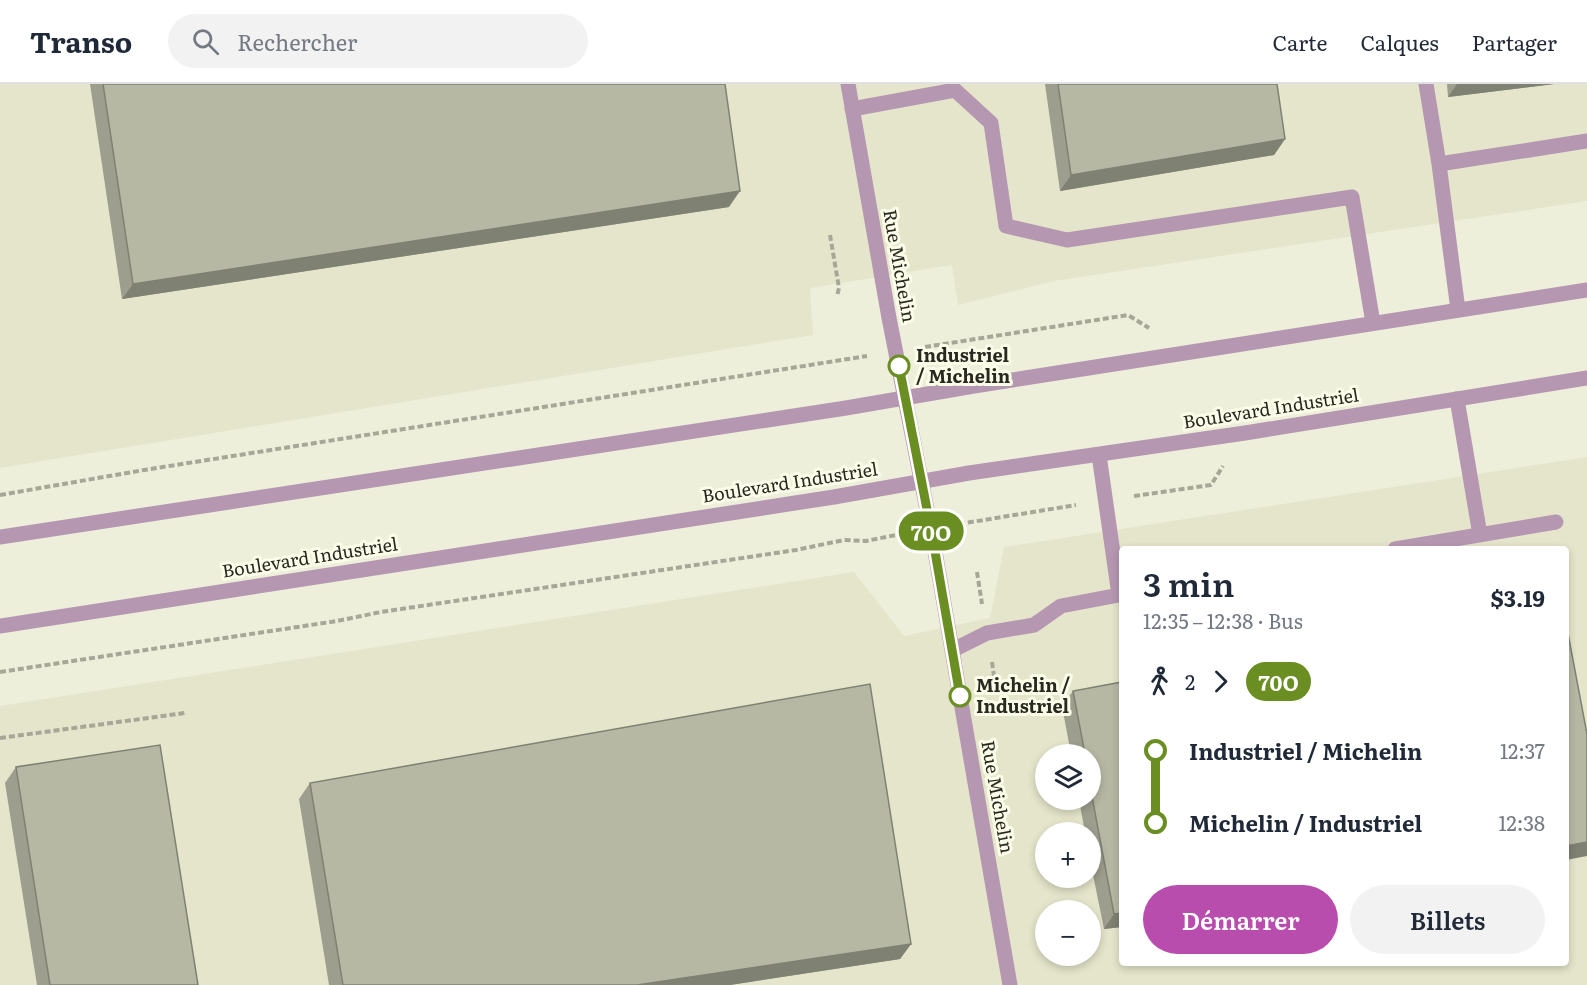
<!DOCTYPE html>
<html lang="fr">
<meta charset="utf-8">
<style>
:root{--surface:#fff;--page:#f2f2f3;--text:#1f2937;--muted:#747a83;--line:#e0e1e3;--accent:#b94dad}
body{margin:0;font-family:Literata,serif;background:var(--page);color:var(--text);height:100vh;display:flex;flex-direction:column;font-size:22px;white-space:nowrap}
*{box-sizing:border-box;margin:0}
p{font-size:20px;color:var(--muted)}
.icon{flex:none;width:33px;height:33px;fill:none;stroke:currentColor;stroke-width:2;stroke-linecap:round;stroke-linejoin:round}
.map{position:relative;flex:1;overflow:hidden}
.details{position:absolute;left:1119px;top:462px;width:450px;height:420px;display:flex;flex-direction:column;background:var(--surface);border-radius:6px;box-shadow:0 3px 9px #0003}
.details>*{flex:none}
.badge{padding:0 12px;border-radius:20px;font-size:21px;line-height:39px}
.controls{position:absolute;left:1035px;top:660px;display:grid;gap:12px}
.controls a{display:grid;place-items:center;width:66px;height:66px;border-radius:50%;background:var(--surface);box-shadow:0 3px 9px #0003;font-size:30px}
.map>.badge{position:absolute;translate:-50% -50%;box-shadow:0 0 0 3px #fff}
.legs{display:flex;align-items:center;gap:9px;height:66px;padding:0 24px;font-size:20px}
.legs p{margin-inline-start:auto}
.overview{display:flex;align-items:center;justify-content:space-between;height:102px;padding:0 24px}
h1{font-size:33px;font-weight:600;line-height:45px}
.cta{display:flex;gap:12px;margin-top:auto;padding:12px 24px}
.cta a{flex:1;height:69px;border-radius:36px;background:var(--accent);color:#fff;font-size:24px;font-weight:600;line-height:69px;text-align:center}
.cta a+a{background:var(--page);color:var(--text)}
ul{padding:0 24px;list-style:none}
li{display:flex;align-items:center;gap:21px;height:72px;font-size:22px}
li i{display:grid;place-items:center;width:9px;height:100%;margin:0 8px;background:currentColor}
li i::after{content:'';width:15px;height:15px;margin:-8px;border:4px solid;border-radius:50%;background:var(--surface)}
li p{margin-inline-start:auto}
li:first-child i{background:linear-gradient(#0000 50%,currentColor 0)}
li:last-child i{background:linear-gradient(currentColor 50%,#0000 0)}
header{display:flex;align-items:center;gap:36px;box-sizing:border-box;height:84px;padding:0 30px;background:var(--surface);border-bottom:2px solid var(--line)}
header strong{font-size:28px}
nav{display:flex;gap:33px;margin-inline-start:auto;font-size:21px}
.search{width:420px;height:54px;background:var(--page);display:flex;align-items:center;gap:15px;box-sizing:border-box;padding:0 21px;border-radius:33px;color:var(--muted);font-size:22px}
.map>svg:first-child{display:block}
</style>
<header>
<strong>Transo</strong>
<div class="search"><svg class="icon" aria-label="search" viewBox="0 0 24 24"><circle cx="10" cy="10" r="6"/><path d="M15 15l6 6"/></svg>Rechercher</div>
<nav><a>Carte</a><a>Calques</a><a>Partager</a></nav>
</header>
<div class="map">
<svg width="1587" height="901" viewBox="0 0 1587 901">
<rect width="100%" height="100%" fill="#eeefdb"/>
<path fill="#e4e5ca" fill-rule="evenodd" d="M0,0H1587V117L1054,197L958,221L952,181L810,204L813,251L0,384Z
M1587,373V901H0V622L854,488L904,552L990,534L1004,463ZM1122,465H1566V879H1122ZM1046,670H1090V716H1046ZM1046,748H1090V794H1046ZM1046,826H1090V872H1046Z"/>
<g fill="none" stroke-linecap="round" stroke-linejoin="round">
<path stroke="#a7a798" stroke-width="4" stroke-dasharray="6 3" stroke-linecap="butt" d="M830,151L839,204L837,212
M925,263L1128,231L1149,244
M0,411L144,386L867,272
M1134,412L1211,401L1223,382
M959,440L1076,421
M977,488L982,520
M992,578L996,606
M0,588L337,537L381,528L796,466L844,456L866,457L901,450
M0,654L185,629"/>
<path stroke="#b697b1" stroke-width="15" d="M1426,0L1439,80
M852,25L955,6L991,39L1006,142L1067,156L1352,113L1373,239
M1458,226L1439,80L1587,57
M1457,315L1480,451
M1395,465L1556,438
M953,566L987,549L1034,541L1061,522L1119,511L1099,371"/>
<path stroke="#b697b1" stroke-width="15" d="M848,0L889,234L933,456L1010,901"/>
<path stroke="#b697b1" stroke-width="15" d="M0,453L846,324L974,302L1587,206
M0,542L834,413L969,389L1245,349L1587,294"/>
</g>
<path fill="#9d9e8d" d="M90,0H725L729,123L122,215Z
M1045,0H1277L1285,55L1274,71L1060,107Z
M1447,0H1554L1448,13Z
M1122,598V843L1104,845L1090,776V748H1085L1079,716H1090V670H1071L1062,622L1073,607Z
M16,683L198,901H37L5,699Z
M310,699L911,860L900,875L730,901H329L299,715Z"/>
<path fill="#7f8173" d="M1457,0H1554L1448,13Z
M1285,55L1274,71L1060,107L1071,91Z
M740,107L729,123L122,215L133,200Z
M1587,758V772L1566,776V762Z
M1122,829V843L1104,845L1114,830Z
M911,860L900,875L730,901H637Z"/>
<path fill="#b6b8a4" stroke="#7f8173" stroke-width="1.5" d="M103,0H725L740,107L133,200Z
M1058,0H1277L1285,55L1071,91Z
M1566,539L1587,650V758L1566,762Z
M1122,598V829L1114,830L1090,702V670H1085L1073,607Z
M870,600L911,860L637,901H343L310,699Z
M160,661L198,901H50L16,683Z"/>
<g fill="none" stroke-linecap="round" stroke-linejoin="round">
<g stroke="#fff" stroke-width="14">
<path id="line-1" d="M899,282L933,456L960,612"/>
</g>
<use href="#line-1" stroke="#6b8e23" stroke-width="9"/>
</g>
<g fill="#fff" stroke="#6b8e23" stroke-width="3">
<circle cx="899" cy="282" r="10"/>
<circle cx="960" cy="612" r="10"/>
</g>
<g text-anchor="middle" stroke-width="6" stroke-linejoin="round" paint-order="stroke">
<g font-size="18" fill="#292921" stroke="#fcfde8">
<text transform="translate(899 182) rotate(80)" y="6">Rue Michelin</text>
<text transform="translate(1271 325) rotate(-9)" y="6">Boulevard Industriel</text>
<text transform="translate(790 399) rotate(-9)" y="6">Boulevard Industriel</text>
<text transform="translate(310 474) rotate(-9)" y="6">Boulevard Industriel</text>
<text transform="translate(997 713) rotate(80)" y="6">Rue Michelin</text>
</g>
<g font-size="18" font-weight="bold" fill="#292921" stroke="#fcfde8" text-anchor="start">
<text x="916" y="278">Industriel<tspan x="916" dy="21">/ Michelin</tspan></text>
<text x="976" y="608">Michelin /<tspan x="976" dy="21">Industriel</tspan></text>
</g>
</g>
</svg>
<div class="controls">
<a><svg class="icon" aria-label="layers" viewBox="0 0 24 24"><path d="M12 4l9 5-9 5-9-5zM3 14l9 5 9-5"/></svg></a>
<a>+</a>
<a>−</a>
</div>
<b class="badge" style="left:931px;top:447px;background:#6b8e23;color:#fff">70O</b>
<section class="details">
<div class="overview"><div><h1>3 min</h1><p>12:35 – 12:38 · Bus</p></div><b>$3.19</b></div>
<div class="legs"><svg class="icon" aria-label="walk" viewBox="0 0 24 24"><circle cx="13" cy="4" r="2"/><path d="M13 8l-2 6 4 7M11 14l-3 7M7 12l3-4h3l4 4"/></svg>2<svg class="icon" aria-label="forward" viewBox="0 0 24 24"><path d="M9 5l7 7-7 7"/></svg><b class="badge" style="background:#6b8e23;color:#fff">70O</b></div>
<ul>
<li><i style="color:#6b8e23"></i><b>Industriel / Michelin</b><p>12:37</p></li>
<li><i style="color:#6b8e23"></i><b>Michelin / Industriel</b><p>12:38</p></li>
</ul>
<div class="cta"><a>Démarrer</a><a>Billets</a></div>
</section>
</div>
